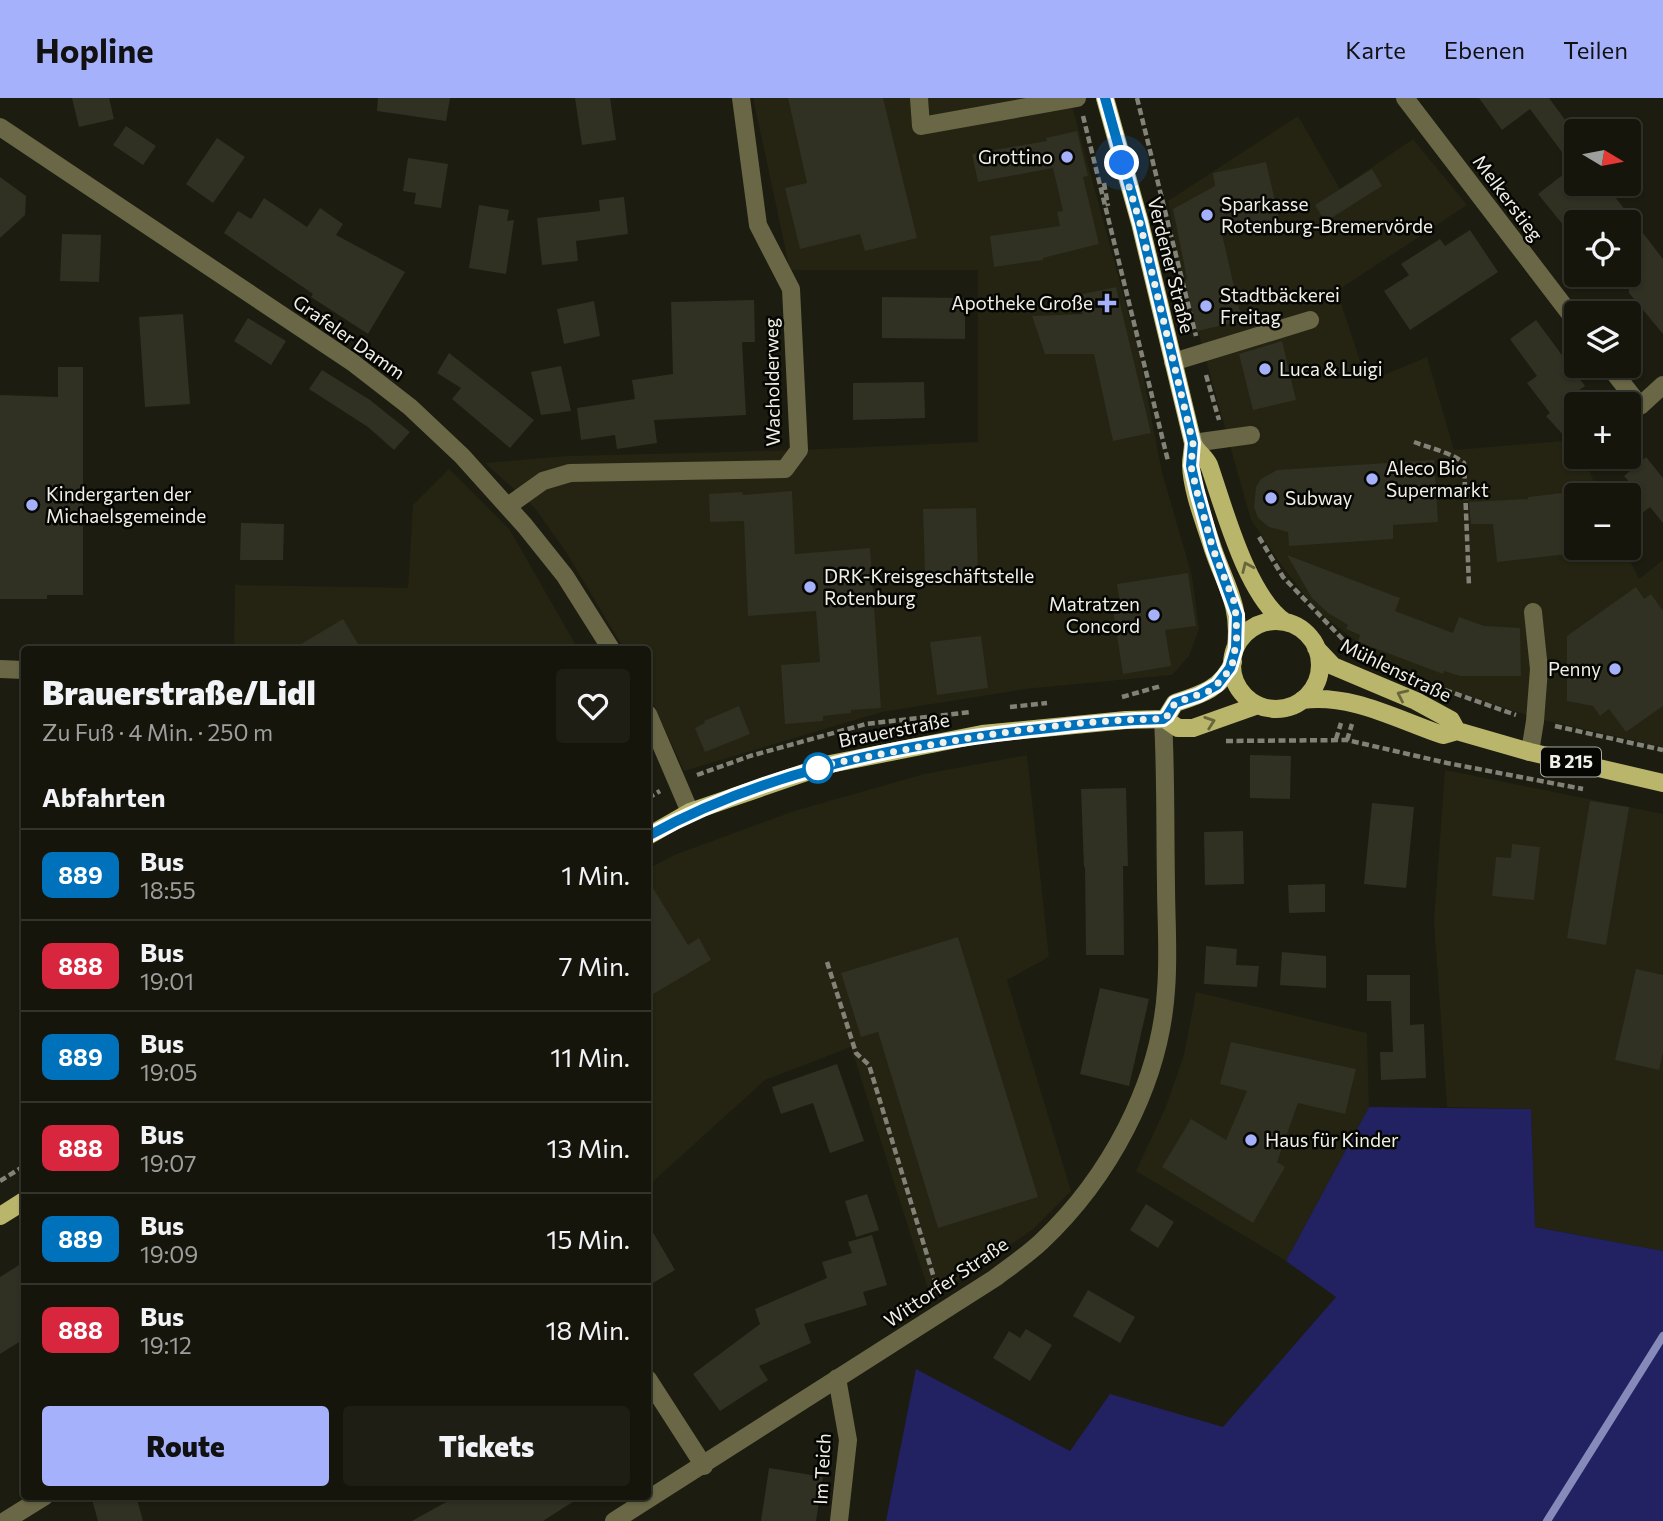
<!DOCTYPE html>
<html lang="de">
<meta charset="utf-8">
<style>
:root{--surface:#15150c;--page:#1e1e15;--text:#f1f3f6;--muted:#9d9f9d;--line:#34342d;--accent:#a6b1fc}
body{margin:0;font-family:Commissioner,sans-serif;background:var(--page);color:var(--text);height:100vh;display:flex;flex-direction:column;font-size:26px;white-space:nowrap}
*{box-sizing:border-box;margin:0}
p{font-size:23px;color:var(--muted)}
.icon{flex:none;width:38px;height:38px;fill:none;stroke:currentColor;stroke-width:2;stroke-linecap:round;stroke-linejoin:round}
.map{position:relative;flex:1;overflow:hidden}
.side{position:absolute;left:21px;top:548px;width:630px;height:854px;display:flex;flex-direction:column;background:var(--surface);border-radius:7px;box-shadow:0 2px 5px #0004,0 0 0 2px var(--line)}
.side>*{flex:none}
.badge{padding:0 14px;border-radius:10px;font-size:24px;line-height:46px}
.needle{width:46px;rotate:100deg}
.buttons{position:absolute;left:1564px;top:21px;display:grid;gap:14px}
.buttons a{display:grid;place-items:center;width:77px;height:77px;border-radius:7px;background:var(--surface);box-shadow:0 2px 5px #0004,0 0 0 2px var(--line);font-size:35px}
.you{position:absolute;width:35px;height:35px;margin:-18px;border:5px solid #fff;border-radius:50%;background:#1a73e8;box-shadow:0 0 0 10px #1a73e833}
.map>.badge{position:absolute;translate:-50% -50%;box-shadow:0 0 0 4px #fff}
h2{padding:0 21px;font-size:26px;line-height:63px}
.round{display:grid;place-items:center;flex:none;width:74px;height:74px;border-radius:7px;background:var(--page)}
.head{display:flex;align-items:center;justify-content:space-between;height:119px;padding:0 21px}
h1{font-size:33px;font-weight:800;line-height:52px}
.action{display:flex;gap:14px;margin-top:auto;padding:14px 21px}
.action a{flex:1;height:80px;border-radius:7px;background:var(--accent);color:#111;font-size:28px;font-weight:800;line-height:80px;text-align:center}
.action a+a{background:var(--page);color:var(--text)}
ul{padding:0;list-style:none}
li{display:flex;align-items:center;gap:21px;height:91px;padding:0 21px;border-top:2px solid var(--line)}
li div{flex:1}
li b{display:block;font-size:26px}
li em{font-style:normal}
li .badge{min-width:77px;font-weight:700;text-align:center}
header{display:flex;align-items:center;gap:42px;box-sizing:border-box;height:98px;padding:0 35px;background:var(--accent);color:#111}
header strong{font-size:33px}
nav{display:flex;gap:38px;margin-inline-start:auto;font-size:24px}
.map>svg:first-child{display:block}
</style>
<header>
<strong>Hopline</strong>
<nav><a>Karte</a><a>Ebenen</a><a>Teilen</a></nav>
</header>
<div class="map">
<svg width="1663" height="1423" viewBox="0 0 1663 1423">
<rect width="100%" height="100%" fill="#1c1c10"/>
<path fill="#252412" d="M753,0H1070L1138,251L1162,374L1192,478L1199,531L1189,558L1172,577L1025,591L882,614L684,673L648,595V551H624L566,454L534,409L485,365L568,358L799,352L978,344V172H790Z
M1298,18L1340,91L1413,41L1467,107L1337,193L1367,284L1427,259L1454,352L1576,342L1577,359H1583L1600,397H1577V450H1624L1639,481L1663,462V649L1539,621L1426,585L1372,555L1318,514L1282,468L1251,422L1180,170L1168,103Z
M449,371L510,432L578,551H234L235,487L408,490L413,407Z
M1027,657L1049,859L1007,882L1071,1093L1032,1132L931,1201L851,949L765,982L648,1088V771L674,757L794,713L924,676Z
M1445,672L1663,716V1153L1535,1129L1531,1011L1447,1009L1434,823Z
M1196,894L1367,935L1369,1009L1286,1163L1136,1073L1165,1011L1184,957Z"/>
<path fill="#222162" d="M1369,1009L1531,1011L1535,1129L1663,1153V1423H886L916,1271L1070,1353L1110,1296L1223,1329L1336,1199L1286,1163Z"/>
<g fill="none" stroke-linecap="round" stroke-linejoin="round">
<path stroke="#868abb" stroke-width="8" d="M1547,1423L1663,1238"/>
</g>
<path fill="#303023" d="M72,0H109L114,21L79,29Z
M378,0H450L446,23L377,13Z
M575,0H610L616,42L582,47Z
M788,0H883L917,140L865,153L860,136L800,151L785,90L807,85Z
M1479,0H1549L1577,38V86H1605L1663,161V236L1629,195V124H1569L1564,128L1538,96L1573,69L1530,11L1502,32Z
M126,28L156,48L143,67L113,47Z
M1077,33L1088,78L1083,79L1099,146L1043,160V162L994,169L990,138L1060,128L1057,114L1063,113L1053,70L978,84L972,56L1047,43L1046,40Z
M217,40L245,59L213,105L186,86Z
M408,60L448,66L441,110L414,106L416,95L403,93Z
M1266,64L1280,124L1222,136L1242,223L1197,233L1185,182L1187,181L1173,111L1215,88L1213,75Z
M1372,71L1382,88L1325,124L1315,107Z
M0,79L26,98L25,117L0,140Z
M624,99L628,136L576,143L578,163L542,167L537,120L600,113L599,102Z
M264,100L307,129L320,110L343,126L336,137L405,174L368,236L311,199L313,196L224,135L238,113L251,121Z
M479,107L509,112L507,123L514,122L506,176L469,170Z
M1470,132L1498,174L1410,232L1384,193L1409,177L1401,166L1440,141L1445,148Z
M62,136L101,137L99,184L60,183Z
M1116,189L1151,335L1113,343L1094,256H1045L1032,218L1083,216L1078,197Z
M882,199L965,200V241L882,240Z
M754,202L755,244H742L746,317L654,322L657,345L617,351L615,337L581,342L577,310L635,301L632,282L673,276L671,204Z
M594,203L600,238L564,246L557,211Z
M183,216L190,306L145,309L139,219Z
M248,220L286,243L271,267L234,243Z
M1536,222L1585,288L1572,297L1577,302V329L1565,339L1546,318L1550,315L1527,285L1537,278L1510,241Z
M1282,243L1296,302L1253,312L1239,256Z
M449,255L534,322L510,350L452,301L461,290L437,275Z
M561,268L571,313L541,317L531,274Z
M58,269H83V497H47V501H0V297L58,299Z
M322,272L370,302L410,334L394,352L368,329L309,291Z
M924,284L925,320L853,322V285Z
M1646,359L1663,380V425L1650,409L1629,425L1631,386L1624,378Z
M1434,362L1438,424L1393,427V441L1289,448L1288,434L1269,429L1258,420L1254,409L1256,389L1261,381L1277,372Z
M792,393L795,456L870,450L881,610L851,612V615L823,618V623L785,626L781,567L820,564L816,513L748,518L744,423L710,424L709,396L742,394L743,397Z
M1562,395L1565,420L1577,418V455L1497,464L1493,426H1471L1469,404L1528,401V399Z
M976,410L978,476L925,478L923,411Z
M241,425L284,426L283,462H240Z
M1287,457L1400,500L1395,513L1453,535L1459,519L1484,528L1520,530L1521,578H1460L1444,573L1443,576L1358,544L1360,537L1346,531L1348,527L1328,515L1312,500Z
M1188,475L1196,528L1165,532L1171,568L1123,576L1112,506L1120,504L1117,486Z
M1636,489L1644,501L1651,496L1663,513V608L1626,634L1609,611L1600,618L1593,608L1567,603V538Z
M343,521L361,551H293Z
M981,538L988,590L937,597L930,544Z
M739,608L750,636L705,654L695,630L705,625L704,623Z
M1250,657L1291,658L1290,701L1250,700Z
M1126,690L1128,768H1123L1124,857H1086L1085,769H1084L1081,691Z
M1590,703L1629,709L1606,847L1567,840Z
M1372,705L1414,709L1406,790L1364,786Z
M1243,733L1244,786L1205,787L1204,734Z
M1512,746L1540,749L1534,802L1492,798L1496,759L1511,760Z
M648,782L688,847L699,840L711,862L648,899Z
M1325,786V814L1289,815L1288,787Z
M958,839L1038,1099L938,1130L878,934L861,939L841,875Z
M1206,848L1237,851L1236,867L1259,868L1257,889L1204,886Z
M1282,854L1326,858V890L1280,887Z
M1636,871L1663,877V954L1659,972L1615,962Z
M1367,877H1410V927L1424,926L1426,980L1381,982L1380,954H1393L1391,903H1367Z
M1100,890L1149,901L1129,988L1080,976Z
M1231,944L1356,971L1345,1016L1298,1005L1277,1064L1285,1069L1253,1125L1162,1069L1191,1021L1226,1042L1247,993L1220,986Z
M837,966L864,1043L830,1055L813,1005L781,1016L772,989Z
M867,1096L879,1132L856,1139L845,1103Z
M1146,1106L1174,1124L1158,1150L1130,1132Z
M648,1126L675,1172L648,1188Z
M872,1137L887,1187L863,1194L867,1207L804,1226L811,1245L759,1268L768,1282L720,1313L693,1276L760,1226L755,1211L827,1180L822,1164L852,1155L848,1144Z
M24,1164V1241L0,1256V1179Z
M1088,1192L1135,1219L1120,1245L1073,1218Z
M1026,1231L1052,1247L1030,1283L993,1260L1009,1233L1020,1240Z
M769,1370L823,1379L816,1423H761Z
M91,1398H136L143,1423H98Z
M457,1398H582L543,1423H412Z"/>
<g fill="none" stroke-linecap="round" stroke-linejoin="round">
<path stroke="#828278" stroke-width="4.5" stroke-dasharray="7 3.5" stroke-linecap="butt" d="M1137,0L1196,238
M1083,18L1168,363
M1104,85L1108,108
M1206,277L1219,322
M1414,344C1430,350 1452,355 1464,365L1469,488
M1259,439L1283,479L1354,553
M1445,592L1516,617
M1122,599L1161,588
M1010,609L1047,605
M1555,628L1663,652
M1336,641L1341,625
M1347,642L1352,626
M1226,643L1347,642L1447,665L1583,691
M697,677L750,658L866,626L971,614
M648,700L660,693
M827,864L856,955L869,967L938,1193
M0,1083L24,1068"/>
<path stroke="#696745" stroke-width="18" d="M919,0L921,28L1077,0
M1405,0L1577,225
M0,29L352,264L410,309L462,358L525,428L565,478L611,551
M1173,264L1310,222
M1609,268L1640,308L1663,287
M1193,345L1251,337
M508,408L543,383L570,375L785,371L799,352L791,191L758,127L741,0
M0,571L24,572
M648,616L690,714
M1530,654L1535,623L1539,571L1533,514
M837,1280L848,1342L839,1423
M648,1281L704,1368
M5,1423L45,1398
M614,1423L995,1180C1011,1168 1027,1157 1041,1144C1109,1080 1160,986 1166,892C1169,857 1166,821 1166,786C1165,731 1166,676 1163,621"/>
<path stroke="#b9b56b" stroke-width="18" d="M1105,0L1140,125L1193,345C1193,353 1191,359 1191,367C1192,394 1205,425 1213,451C1226,489 1241,507 1236,549
M1193,345C1196,354 1205,358 1209,367C1224,410 1247,498 1285,524
M1232 567a44 44 0 1 1 88 0a44 44 0 1 1-88 0Z
M1316,550L1333,568L1416,603L1451,622L1457,633
M1302,602C1351,595 1398,622 1443,637L1457,633L1530,654L1663,685
M1163,621L1167,618L1175,605C1200,597 1223,590 1233,564
M648,738L690,714L830,666L982,636L1126,622L1165,621L1178,630H1193L1258,607
M0,1118L24,1103"/>
</g>
<defs><path id="oneway-chevron" d="M-2-3.5L2.5 0L-2 3.5" fill="none" stroke-width="1.6" stroke-linecap="round" stroke-linejoin="round" transform="scale(1.75)"/></defs>
<g stroke="#68663c">
<use href="#oneway-chevron" transform="translate(1247 469) rotate(-114)"/>
<use href="#oneway-chevron" transform="translate(1402 597) rotate(-155)"/>
<use href="#oneway-chevron" transform="translate(1210 624) rotate(-19)"/>
</g>
<g fill="none" stroke-linecap="round" stroke-linejoin="round">
<g stroke="#fff" stroke-width="16">
<path id="line" d="M648,738C767,672 906,645 1040,631C1081,626 1121,622 1163,621L1167,618L1175,605L1199,597L1217,587L1230,570L1236,550L1237,517L1213,451L1197,394L1191,368L1193,345L1140,125L1105,0"/>
</g>
<use href="#line" stroke="#0072bc" stroke-width="10"/>
<path stroke="#f0f0e8" stroke-width="7" stroke-dasharray="0 12.6" d="M818,670L807,674L830,666C939,645 1050,622 1163,621L1167,618L1175,605L1209,593L1224,580L1233,564L1237,537L1235,506L1213,451L1197,394L1191,368L1193,345L1140,125L1122,65"/>
</g>
<g fill="#a6b1fc" stroke="#060603" stroke-width="2.5">
<circle cx="1067" cy="59" r="7"/>
<circle cx="1207" cy="117" r="7"/>
<path d="M1103.5 194.5h7v7h7v7h-7v7h-7v-7h-7v-7h7z"/>
<circle cx="1206" cy="208" r="7"/>
<circle cx="1265" cy="271" r="7"/>
<circle cx="1372" cy="381" r="7"/>
<circle cx="1271" cy="400" r="7"/>
<circle cx="32" cy="407" r="7"/>
<circle cx="810" cy="489" r="7"/>
<circle cx="1154" cy="517" r="7"/>
<circle cx="1615" cy="571" r="7"/>
<circle cx="1251" cy="1042" r="7"/>
</g>
<circle fill="#fff" stroke="#0072bc" stroke-width="3.5" cx="818" cy="670" r="14"/>
<g text-anchor="middle" stroke-width="5" stroke-linejoin="round" paint-order="stroke">
<rect fill="#060603" stroke="#aaaaa3" stroke-width="2" x="1541" y="649.5" width="60" height="29" rx="5"/>
<g font-size="18" font-weight="bold" fill="#f0f0e8">
<text x="1571" y="670">B 215</text>
</g>
<g font-size="19" fill="#f0f0e8" stroke="#060603" text-anchor="start">
<text x="1053" y="66" text-anchor="end">Grottino</text>
<text x="1221" y="113">Sparkasse<tspan x="1221" dy="22">Rotenburg-Bremervörde</tspan></text>
<text x="1220" y="204">Stadtbäckerei<tspan x="1220" dy="22">Freitag</tspan></text>
<text x="1093" y="212" text-anchor="end">Apotheke Große</text>
<text x="1279" y="278">Luca &amp; Luigi</text>
<text x="1386" y="377">Aleco Bio<tspan x="1386" dy="22">Supermarkt</tspan></text>
<text x="46" y="403">Kindergarten der<tspan x="46" dy="22">Michaelsgemeinde</tspan></text>
<text x="1285" y="407">Subway</text>
<text x="824" y="485">DRK-Kreisgeschäftstelle<tspan x="824" dy="22">Rotenburg</tspan></text>
<text x="1140" y="513" text-anchor="end">Matratzen<tspan x="1140" dy="22">Concord</tspan></text>
<text x="1601" y="578" text-anchor="end">Penny</text>
<text x="1265" y="1049">Haus für Kinder</text>
</g>
<g font-size="19" fill="#f0f0e8" stroke="#060603">
<text transform="translate(1508 100) rotate(53)" y="7">Melkerstieg</text>
<text transform="translate(1171 167) rotate(76)" y="7">Verdener Straße</text>
<text transform="translate(349 239) rotate(35)" y="7">Grafeler Damm</text>
<text transform="translate(772 284) rotate(-91)" y="7">Wacholderweg</text>
<text transform="translate(1396 572) rotate(26)" y="7">Mühlenstraße</text>
<text transform="translate(894 632) rotate(-11)" y="7">Brauerstraße</text>
<text transform="translate(946 1184) rotate(-34)" y="7">Wittorfer Straße</text>
<text transform="translate(822 1371) rotate(-87)" y="7">Im Teich</text>
</g>
</g>
</svg>
<div class="buttons">
<a><svg class="needle" viewBox="-14 -14 28 28"><path d="M0-13l5 13h-10z" fill="#e53935"/><path d="M0 13l5-13h-10z" fill="#9d9f9d"/></svg></a>
<a><svg class="icon" aria-label="locate" viewBox="0 0 24 24"><circle cx="12" cy="12" r="6"/><path d="M12 2v4M12 18v4M2 12h4M18 12h4"/></svg></a>
<a><svg class="icon" aria-label="layers" viewBox="0 0 24 24"><path d="M12 4l9 5-9 5-9-5zM3 14l9 5 9-5"/></svg></a>
<a>+</a>
<a>−</a>
</div>
<div class="you" style="left:1122px;top:65px"></div>
<section class="side">
<div class="head"><div><h1>Brauerstraße/Lidl</h1><p>Zu Fuß · 4 Min. · 250 m</p></div><a class="round"><svg class="icon" aria-label="heart" viewBox="0 0 24 24"><path d="M12 20l-8-8c-3-5 5-10 8-4 3-6 11-1 8 4z"/></svg></a></div>
<h2>Abfahrten</h2>
<ul>
<li><span class="badge" style="background:#0072bc;color:#fff">889</span><div><b>Bus</b><p>18:55</p></div><em>1 Min.</em></li>
<li><span class="badge" style="background:#d7263d;color:#fff">888</span><div><b>Bus</b><p>19:01</p></div><em>7 Min.</em></li>
<li><span class="badge" style="background:#0072bc;color:#fff">889</span><div><b>Bus</b><p>19:05</p></div><em>11 Min.</em></li>
<li><span class="badge" style="background:#d7263d;color:#fff">888</span><div><b>Bus</b><p>19:07</p></div><em>13 Min.</em></li>
<li><span class="badge" style="background:#0072bc;color:#fff">889</span><div><b>Bus</b><p>19:09</p></div><em>15 Min.</em></li>
<li><span class="badge" style="background:#d7263d;color:#fff">888</span><div><b>Bus</b><p>19:12</p></div><em>18 Min.</em></li>
</ul>
<div class="action"><a>Route</a><a>Tickets</a></div>
</section>
</div>
